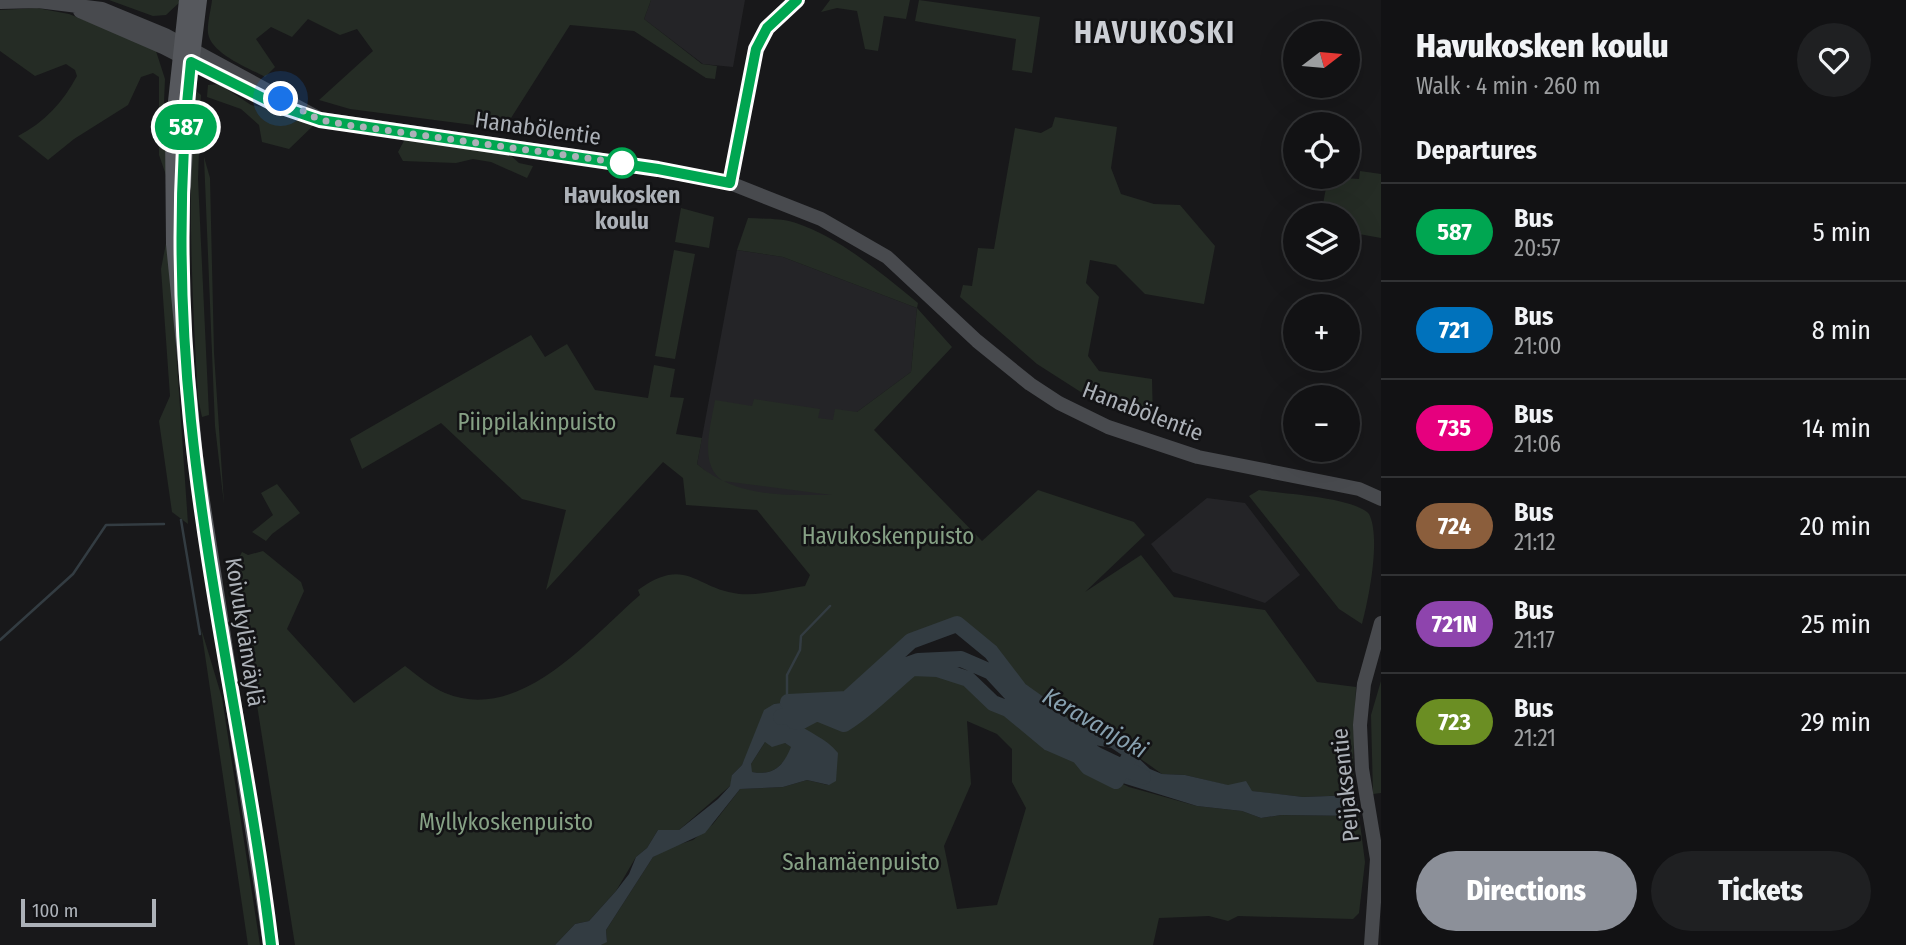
<!DOCTYPE html>
<meta charset="utf-8">
<style>
:root{--surface:#121214;--page:#1f2022;--text:#f1f3f6;--muted:#9c9ea0;--line:#313234;--accent:#8c9099}
body{margin:0;font-family:"Fira Sans Condensed",sans-serif;background:var(--page);color:var(--text);height:100vh;display:flex;flex-direction:column;font-size:26px;white-space:nowrap}
*{box-sizing:border-box;margin:0}
p{font-size:23px;color:var(--muted)}
.icon{flex:none;width:38px;height:38px;fill:none;stroke:currentColor;stroke-width:2;stroke-linecap:round;stroke-linejoin:round}
.map{position:relative;flex:1;overflow:hidden}
.side{display:flex;flex-direction:column;background:var(--surface);width:525px}
.side>*{flex:none}
.badge{padding:0 14px;border-radius:23px;font-size:24px;line-height:46px}
.needle{width:46px;rotate:74deg}
.fabs{position:absolute;left:1283px;top:21px;display:grid;gap:14px}
.fabs a{display:grid;place-items:center;width:77px;height:77px;border-radius:50%;background:var(--surface);box-shadow:0 7px 28px #0002,0 0 0 2px var(--line);font-size:35px}
.scale{position:absolute;left:21px;bottom:18px;width:135px;box-sizing:border-box;padding-left:7px;border:4px solid #acb1b8;border-top:0;font-size:19px;line-height:24px;white-space:nowrap;color:#acb1b8;-webkit-text-stroke:5px #131315;paint-order:stroke}
.you{position:absolute;width:35px;height:35px;margin:-18px;border:5px solid #fff;border-radius:50%;background:#1a73e8;box-shadow:0 0 0 10px #1a73e833}
.map>.badge{position:absolute;translate:-50% -50%;box-shadow:0 0 0 4px #fff}
h2{padding:0 35px;font-size:26px;line-height:63px}
.round{display:grid;place-items:center;flex:none;width:74px;height:74px;border-radius:37px;background:var(--page)}
.overview{display:flex;align-items:center;justify-content:space-between;height:119px;padding:0 35px}
h1{font-size:33px;font-weight:800;line-height:52px}
.primary-button{display:flex;gap:14px;margin-top:auto;padding:14px 35px}
.primary-button a{flex:1;height:80px;border-radius:42px;background:var(--accent);color:#fff;font-size:28px;font-weight:800;line-height:80px;text-align:center}
.primary-button a+a{background:var(--page);color:var(--text)}
ul{padding:0;list-style:none}
li{display:flex;align-items:center;gap:21px;height:98px;padding:0 35px;border-top:2px solid var(--line)}
li div{flex:1}
li b{display:block;font-size:26px}
li em{font-style:normal}
li .badge{min-width:77px;font-weight:700;text-align:center}
main{display:flex;flex:1;min-height:0}
.map>svg:first-child{display:block}
</style>
<main>
<div class="map">
<svg width="1381" height="945" viewBox="0 0 1381 945">
<rect width="100%" height="100%" fill="#18181a"/>
<path fill="#242427" d="M651,0H745L733,67L703,64L644,19Z
M737,250L783,257L917,308L911,372L857,412L840,495H768L740,489L715,479L697,464Z
M1207,498L1245,503L1300,575L1265,603L1173,572L1151,544Z"/>
<path fill="#252c25" fill-rule="evenodd" d="M109,0H182L166,15L153,16Z
M212,0H651L644,19L702,64L717,66L715,79L706,78L634,31L570,25L504,129L350,109L319,100L373,51L357,29L340,35L308,19L292,37L271,27L256,39L275,67L265,77C249,68 211,54 208,33C207,23 211,10 212,0Z
M830,0H910L906,19L884,16L878,51L865,49L857,11L837,8L821,12Z
M919,0L1040,17L1032,73L1012,70L1016,39L915,21Z
M37,8L69,14L155,48L165,79L163,126L166,135V175L159,155V77L153,73L141,77L128,105L74,139L48,160L18,136C45,122 63,102 77,76L75,70L66,64L35,76L0,51V10Z
M219,84L251,105L279,110L316,123L289,149L262,142L259,125L241,109L207,97L208,85Z
M195,90L201,95L198,179L209,415L202,417L198,398C192,294 187,194 195,90Z
M1055,117L1117,127L1111,168L1121,194L1154,204L1180,205L1215,246L1204,304L1145,294L1116,265L1090,260L1086,283L1099,297L1088,356L1099,371L1152,379L1153,422L1087,396L1037,364L960,297L963,285L972,286L978,248L994,249L1015,128L1041,133L1052,127Z
M405,139L508,153L519,163L533,166L527,178L491,162L473,159L456,163L403,161L398,152Z
M204,157L210,178L214,353L224,504L215,426Z
M1360,171L1381,174V238L1348,232V215H1321L1328,177L1359,179Z
M681,208L714,217L709,248L675,242Z
M748,218C763,219 781,218 796,223C841,238 882,274 918,303L917,308L952,347L874,430L982,541L1038,490L1134,522L1145,535L1085,592L1141,555L1174,597L1265,610L1317,682L1356,687L1353,770L1356,795L1303,797L1251,791L1185,775L1162,774L1114,740L1077,734L1062,724L1051,712L1020,690L991,652L957,624L911,641L847,699L774,704L742,765L732,775L734,781L730,786L679,830H658L647,848L636,857L616,891L589,921L575,924L555,945H295L235,566L242,552L248,555L263,551L301,582L304,591L287,629L354,703L405,666C417,675 431,687 445,693C520,724 589,639 640,595L638,590C687,555 695,589 739,594C760,596 784,589 805,586L810,575L757,510L686,505L683,478L663,462L546,590L566,510L522,499L441,423L362,469L350,439L531,335L545,357L567,344L595,390L648,398L654,365L675,369L670,397L684,398L676,434L702,438L697,464C737,498 782,495 832,495L723,481C698,465 711,425 715,400L752,406L754,399L820,409L818,418L833,420L835,409L857,412L911,372L917,308L783,257L737,250Z
M168,233L188,524L172,512L159,421L170,396L161,269Z
M674,250L695,254L675,359L655,356Z
M277,484L300,513L272,534L266,541L252,532L273,515L261,493Z
M1259,490C1283,494 1354,497 1369,514C1381,537 1369,598 1362,624L1339,609L1249,496Z
M201,628L222,698L260,945H248Z
M921,666L968,679L993,703L1008,709L1049,743L1079,756L1088,767L1129,787L1197,806L1242,811L1261,818L1281,815L1359,816L1365,862L1359,913L1353,919L1238,916L1228,921L1209,916L1159,918L1153,945H601L607,941L606,930L653,857L671,847L693,840L713,824L740,789L783,787L807,780L828,785L808,732L794,721L800,722L817,713L844,724C870,708 891,673 921,666ZM967,721L997,734L1012,749V782L1026,808L997,905L957,909L944,846L971,784Z
M1381,681V793L1373,794L1371,715Z
M765,742L785,743L792,747C783,766 774,776 751,772V764Z"/>
<path fill="#333c42" fill-rule="evenodd" d="M788,702L799,711L794,721C810,734 825,737 838,753L836,781L829,785L807,780L783,787L740,789L705,833L653,857L606,930L607,942L601,945H555L575,924L589,921L616,891L629,874L636,857L647,848L658,830H679L718,799L730,786L732,775L742,765L764,710L774,704ZM765,742L772,747L785,743L791,747C783,766 774,776 752,772L751,764Z
M1132,752L1150,769L1162,774L1185,775L1228,785L1246,781L1252,791L1303,797L1356,795L1359,816L1281,815L1261,818L1242,811L1197,806L1116,781Z"/>
<g fill="none" stroke-linecap="round" stroke-linejoin="round">
<path stroke="#333c42" stroke-width="2.5" d="M181,520L200,634
M0,640L73,574L106,525L164,524
M787,706V675L800,650L801,636L830,606"/>
<path stroke="#333c42" stroke-width="16" d="M957,624L991,652L1020,690L1051,712L1062,724L1077,734L1114,740L1132,752L1116,781L1088,767L1079,756L1049,743L1008,709L993,703L968,679L937,669L912,668C890,686 868,710 844,724L817,713L800,722L794,721L799,711L788,702L847,699L911,641Z
M781,717L818,706L845,715L904,666L918,661L961,659L991,672L1028,712L1097,755L1143,777"/>
<path stroke="#484a4e" stroke-width="14" d="M0,2L38,1L102,9L165,35L320,119L622,163L730,183L821,219L887,257L977,341L1030,384L1059,403L1108,427L1198,457L1359,489L1381,499
M80,11L163,47L276,105
M730,183L756,49L767,28L797,0
M1371,945L1377,859L1362,769L1360,725L1364,684L1381,623"/>
<path stroke="#56585d" stroke-width="16" d="M187,0L173,129L174,244L195,456L271,945
M183,186L188,89L199,0"/>
</g>
<g fill="none" stroke-linecap="round" stroke-linejoin="round">
<g stroke="#fff" stroke-width="16">
<path id="line" d="M271,945C250,770 209,597 191,421C179,303 178,180 191,62L279,106L320,120L658,169L730,183L756,49L767,28L797,0"/>
</g>
<use href="#line" stroke="#00a651" stroke-width="10"/>
<path stroke="#acb1b8" stroke-width="7" stroke-dasharray="0 12.6" d="M281,99L320,120L348,125L622,163"/>
</g>
<circle fill="#fff" stroke="#00a651" stroke-width="3.5" cx="622" cy="163" r="14"/>
<g text-anchor="middle" stroke-width="5" stroke-linejoin="round" paint-order="stroke">
<g font-size="23" fill="#acb1b8" stroke="#131315">
<text transform="translate(538 128) rotate(8)" y="8">Hanabölentie</text>
<text transform="translate(1143 411) rotate(21)" y="8">Hanabölentie</text>
<text transform="translate(245 632) rotate(81)" y="8">Koivukylänväylä</text>
<text transform="translate(1345 785) rotate(-96)" y="8">Peijaksentie</text>
</g>
<g font-size="23" font-weight="bold" fill="#acb1b8" stroke="#131315">
<text x="622" y="203">Havukosken<tspan x="622" dy="26">koulu</tspan></text>
</g>
<g font-size="23" fill="#86a185" stroke="#131315">
<text x="537" y="430">Piippilakinpuisto</text>
<text x="888" y="544">Havukoskenpuisto</text>
<text x="506" y="830">Myllykoskenpuisto</text>
<text x="861" y="870">Sahamäenpuisto</text>
</g>
<g font-size="24" font-style="italic" fill="#87a0af" stroke="#131315">
<text transform="translate(1095 723) rotate(30)" y="8">Keravanjoki</text>
</g>
<g font-size="30" font-weight="bold" letter-spacing="2" fill="#cccfd5" stroke="#131315">
<text x="1155" y="43">HAVUKOSKI</text>
</g>
</g>
</svg>
<div class="fabs">
<a><svg class="needle" viewBox="-14 -14 28 28"><path d="M0-13l5 13h-10z" fill="#e53935"/><path d="M0 13l5-13h-10z" fill="#9c9ea0"/></svg></a>
<a><svg class="icon" aria-label="locate" viewBox="0 0 24 24"><circle cx="12" cy="12" r="6"/><path d="M12 2v4M12 18v4M2 12h4M18 12h4"/></svg></a>
<a><svg class="icon" aria-label="layers" viewBox="0 0 24 24"><path d="M12 4l9 5-9 5-9-5zM3 14l9 5 9-5"/></svg></a>
<a>+</a>
<a>−</a>
</div>
<div class="scale">100 m</div>
<div class="you" style="left:281px;top:99px"></div>
<b class="badge" style="left:186px;top:127px;background:#00a651;color:#fff">587</b>
</div>
<section class="side">
<div class="overview"><div><h1>Havukosken koulu</h1><p>Walk · 4 min · 260 m</p></div><a class="round"><svg class="icon" aria-label="heart" viewBox="0 0 24 24"><path d="M12 20l-8-8c-3-5 5-10 8-4 3-6 11-1 8 4z"/></svg></a></div>
<h2>Departures</h2>
<ul>
<li><span class="badge" style="background:#00a651;color:#fff">587</span><div><b>Bus</b><p>20:57</p></div><em>5 min</em></li>
<li><span class="badge" style="background:#0072bc;color:#fff">721</span><div><b>Bus</b><p>21:00</p></div><em>8 min</em></li>
<li><span class="badge" style="background:#e6007e;color:#fff">735</span><div><b>Bus</b><p>21:06</p></div><em>14 min</em></li>
<li><span class="badge" style="background:#8b5e3c;color:#fff">724</span><div><b>Bus</b><p>21:12</p></div><em>20 min</em></li>
<li><span class="badge" style="background:#8e44ad;color:#fff">721N</span><div><b>Bus</b><p>21:17</p></div><em>25 min</em></li>
<li><span class="badge" style="background:#6b8e23;color:#fff">723</span><div><b>Bus</b><p>21:21</p></div><em>29 min</em></li>
</ul>
<div class="primary-button"><a>Directions</a><a>Tickets</a></div>
</section>
</main>
